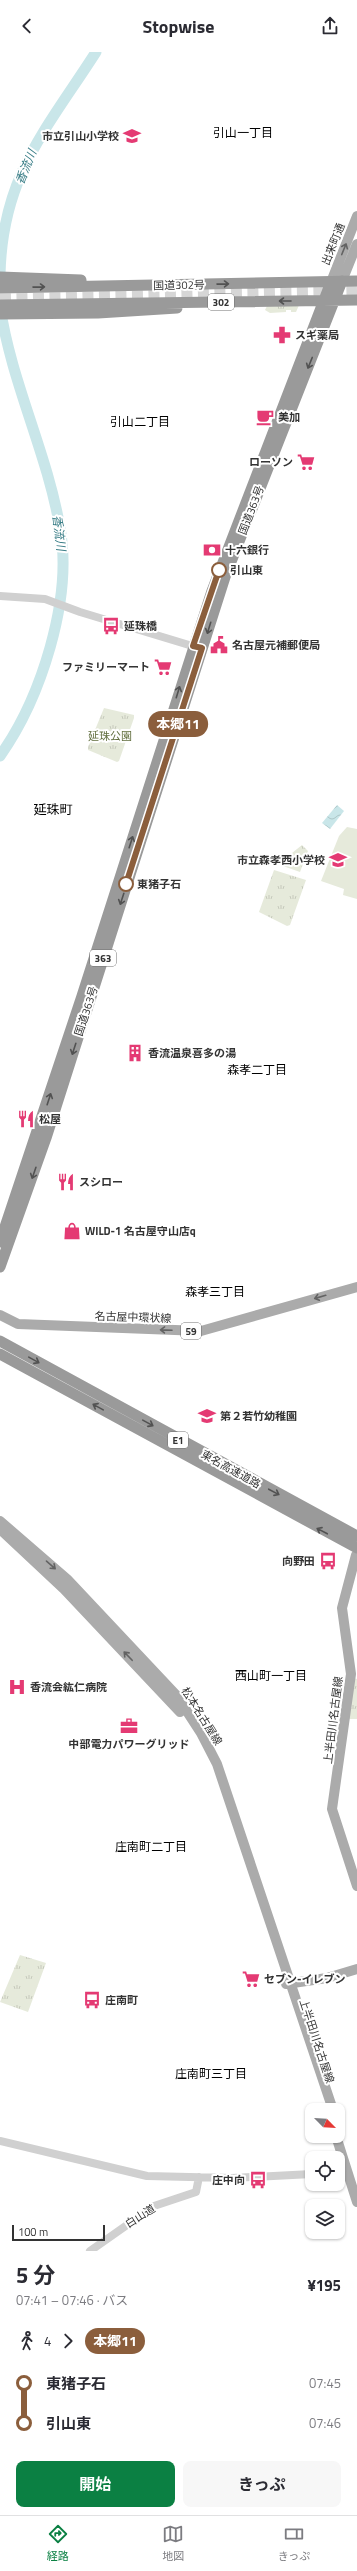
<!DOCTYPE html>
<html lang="ja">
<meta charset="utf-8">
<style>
:root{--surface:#fff;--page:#f7f7f7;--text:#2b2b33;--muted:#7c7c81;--line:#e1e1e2;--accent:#0b8043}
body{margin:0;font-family:"Titillium Web","Noto Sans JP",sans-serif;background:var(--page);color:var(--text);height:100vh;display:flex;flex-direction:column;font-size:15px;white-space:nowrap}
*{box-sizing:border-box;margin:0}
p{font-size:13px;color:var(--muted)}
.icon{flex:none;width:22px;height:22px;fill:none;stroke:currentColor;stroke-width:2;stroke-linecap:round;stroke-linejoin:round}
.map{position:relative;height:2199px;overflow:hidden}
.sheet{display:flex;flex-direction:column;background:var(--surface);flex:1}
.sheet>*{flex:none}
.badge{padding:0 8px;border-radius:13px;font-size:14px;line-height:26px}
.needle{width:26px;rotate:114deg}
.fabs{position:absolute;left:305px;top:2051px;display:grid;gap:8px}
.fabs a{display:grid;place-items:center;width:40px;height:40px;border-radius:8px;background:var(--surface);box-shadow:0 1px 3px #0004;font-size:20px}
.scale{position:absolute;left:12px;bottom:10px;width:93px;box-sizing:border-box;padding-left:4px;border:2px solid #333;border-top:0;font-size:11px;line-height:14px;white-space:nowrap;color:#333;-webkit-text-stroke:3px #fff;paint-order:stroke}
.map>.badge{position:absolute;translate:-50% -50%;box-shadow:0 0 0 2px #fff}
.legs{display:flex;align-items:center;gap:6px;height:44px;padding:0 16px;font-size:13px}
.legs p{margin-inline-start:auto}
.overview{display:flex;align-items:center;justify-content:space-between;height:68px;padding:0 16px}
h1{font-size:22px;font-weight:700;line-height:30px}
.cta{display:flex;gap:8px;margin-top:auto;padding:8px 16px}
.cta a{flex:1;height:46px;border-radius:8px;background:var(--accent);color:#fff;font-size:16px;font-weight:700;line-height:46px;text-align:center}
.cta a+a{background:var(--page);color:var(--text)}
ul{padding:0 16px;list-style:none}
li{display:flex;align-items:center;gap:14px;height:40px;font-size:15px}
li i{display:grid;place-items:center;width:6px;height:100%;margin:0 5px;background:currentColor}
li i::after{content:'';width:10px;height:10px;margin:-5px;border:3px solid;border-radius:50%;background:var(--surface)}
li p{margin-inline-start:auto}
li:first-child i{background:linear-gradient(#0000 50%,currentColor 0)}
li:last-child i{background:linear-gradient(currentColor 50%,#0000 0)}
header{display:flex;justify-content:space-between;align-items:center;height:52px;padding:0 16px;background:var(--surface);font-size:18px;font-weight:700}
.menu{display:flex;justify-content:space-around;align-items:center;height:56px;border-top:1px solid var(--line);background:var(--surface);font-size:11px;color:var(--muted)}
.menu a{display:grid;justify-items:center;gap:2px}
.menu .on{color:var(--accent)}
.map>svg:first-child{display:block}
</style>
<header><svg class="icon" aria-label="back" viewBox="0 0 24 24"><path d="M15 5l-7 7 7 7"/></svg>Stopwise<svg class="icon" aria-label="share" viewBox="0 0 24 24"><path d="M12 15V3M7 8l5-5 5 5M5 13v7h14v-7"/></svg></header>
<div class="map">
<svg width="357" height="2199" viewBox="0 0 357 2199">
<defs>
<pattern id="grass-tufts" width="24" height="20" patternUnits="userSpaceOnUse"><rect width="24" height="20" fill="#e6eadb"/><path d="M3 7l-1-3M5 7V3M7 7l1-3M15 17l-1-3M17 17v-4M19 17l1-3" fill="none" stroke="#c6c9bc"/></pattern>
<pattern id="water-waves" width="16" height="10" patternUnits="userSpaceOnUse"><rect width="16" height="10" fill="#c9e6e9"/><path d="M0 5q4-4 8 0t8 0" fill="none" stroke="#adc6c8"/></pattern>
</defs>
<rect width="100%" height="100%" fill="#fff"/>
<path fill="url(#grass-tufts)" d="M300,251L296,260H291V258H286V260L270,261L265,258L267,254Z
M104,656L134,663V666L119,709L117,710L88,698V695Z
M302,793L308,799L300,820L283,814L287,805Z
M274,818L306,828L290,873L287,874L259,860Z
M353,1626L357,1627V1667H348Z
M20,1903L46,1911L28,1960L0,1950Z"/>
<path fill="#e6eadb" d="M347,775L357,777V847L343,843L344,837L321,829L339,784Z"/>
<path fill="url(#water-waves)" d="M337,753L344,759L330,777L322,771Z"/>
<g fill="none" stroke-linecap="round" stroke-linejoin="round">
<path stroke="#c9e6e9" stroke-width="11" d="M0,223C2,124 46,78 96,0
M0,704C41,646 73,547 60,476C47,400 11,330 0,254"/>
<path stroke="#d6d6d6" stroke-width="11" stroke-dasharray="11 5.5" stroke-linecap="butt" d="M0,247L357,239"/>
<path stroke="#d0d0d0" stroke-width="8" d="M0,544L45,547L80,560L199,596
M0,2089L147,2124L232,2126L312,2122
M338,2121L347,2120
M90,2199L154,2154L196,2140L199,2125"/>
<path stroke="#ababab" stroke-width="10" d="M342,229L357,192
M331,230L357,164
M0,1263L18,1272L201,1279L357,1235
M0,1469L67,1527L177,1644L201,1681L217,1712L333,2058
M2,1479L64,1537L180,1660
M356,1503L342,1556L351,1622L332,1757L357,1834
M286,1932L327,1926L357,1917
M336,2084L357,2150"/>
<path stroke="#9a9a9a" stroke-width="11" d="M0,225L81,228
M0,236L357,229
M0,253L357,248
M0,262L98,261L177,256
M0,1190L82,944L212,539L331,230
M0,1215L46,1086L225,525L342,229
M0,1289L357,1484
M0,1302L357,1496"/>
</g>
<defs><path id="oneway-shaft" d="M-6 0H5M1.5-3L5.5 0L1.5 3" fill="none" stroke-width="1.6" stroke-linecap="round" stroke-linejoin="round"/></defs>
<g stroke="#636363">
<use href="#oneway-shaft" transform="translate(344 197) rotate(-68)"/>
<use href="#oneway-shaft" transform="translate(320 1245) rotate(164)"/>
<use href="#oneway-shaft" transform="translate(166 1278) rotate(-178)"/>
<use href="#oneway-shaft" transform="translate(51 1513) rotate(41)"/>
<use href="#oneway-shaft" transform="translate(128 1604) rotate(-134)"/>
</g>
<g stroke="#525252">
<use href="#oneway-shaft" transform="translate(223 232) rotate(-1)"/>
<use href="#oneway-shaft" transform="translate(39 235) rotate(-1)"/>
<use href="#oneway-shaft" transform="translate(285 249) rotate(180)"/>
<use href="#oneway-shaft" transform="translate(310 311) rotate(112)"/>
<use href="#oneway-shaft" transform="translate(209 576) rotate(107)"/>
<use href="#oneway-shaft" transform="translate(178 640) rotate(-73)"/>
<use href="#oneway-shaft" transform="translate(131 790) rotate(-72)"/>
<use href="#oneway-shaft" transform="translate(122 847) rotate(108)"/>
<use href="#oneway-shaft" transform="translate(74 997) rotate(108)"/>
<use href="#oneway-shaft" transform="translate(49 1047) rotate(-72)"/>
<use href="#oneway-shaft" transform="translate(34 1121) rotate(109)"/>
<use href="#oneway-shaft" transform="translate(34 1308) rotate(29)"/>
<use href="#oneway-shaft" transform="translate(98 1355) rotate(-151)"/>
<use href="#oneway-shaft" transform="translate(148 1371) rotate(29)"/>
<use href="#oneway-shaft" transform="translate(274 1440) rotate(28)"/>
<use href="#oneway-shaft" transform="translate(322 1479) rotate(-152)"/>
</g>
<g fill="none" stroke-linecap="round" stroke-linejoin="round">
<g stroke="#fff" stroke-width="9">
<path id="line-1" d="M126,832L202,596L193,594L219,518"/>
</g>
<use href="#line-1" stroke="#8b5e3c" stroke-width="6"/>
</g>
<defs>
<g id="school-bare" transform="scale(1.38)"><path d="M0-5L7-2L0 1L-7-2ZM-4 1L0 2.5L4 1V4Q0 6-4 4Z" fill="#e43a73" stroke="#fff" stroke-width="2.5" paint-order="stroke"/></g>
<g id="pharmacy-bare" transform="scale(1.38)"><path d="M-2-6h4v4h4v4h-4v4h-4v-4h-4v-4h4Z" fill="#e43a73" stroke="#fff" stroke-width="2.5" paint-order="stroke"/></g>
<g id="cafe-bare" transform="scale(1.38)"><path d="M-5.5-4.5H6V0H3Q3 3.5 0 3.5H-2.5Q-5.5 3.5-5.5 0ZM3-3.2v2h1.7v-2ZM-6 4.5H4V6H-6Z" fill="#e43a73" stroke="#fff" stroke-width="2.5" paint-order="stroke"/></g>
<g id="supermarket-bare" transform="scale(1.38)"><path d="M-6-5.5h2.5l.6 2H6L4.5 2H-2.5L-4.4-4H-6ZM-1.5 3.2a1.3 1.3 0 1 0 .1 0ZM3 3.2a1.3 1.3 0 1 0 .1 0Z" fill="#e43a73" stroke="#fff" stroke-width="2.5" paint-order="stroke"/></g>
<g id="bank-bare" transform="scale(1.38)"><path d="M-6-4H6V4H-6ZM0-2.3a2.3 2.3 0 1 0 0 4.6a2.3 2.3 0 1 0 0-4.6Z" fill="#e43a73" stroke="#fff" stroke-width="2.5" paint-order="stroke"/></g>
<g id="bus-bare" transform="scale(1.38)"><path d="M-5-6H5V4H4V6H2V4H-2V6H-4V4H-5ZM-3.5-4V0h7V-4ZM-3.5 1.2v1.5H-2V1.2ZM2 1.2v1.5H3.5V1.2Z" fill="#e43a73" stroke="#fff" stroke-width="2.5" paint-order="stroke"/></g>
<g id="civic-bare" transform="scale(1.38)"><path d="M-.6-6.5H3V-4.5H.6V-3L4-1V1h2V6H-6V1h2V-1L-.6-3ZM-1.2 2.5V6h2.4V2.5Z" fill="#e43a73" stroke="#fff" stroke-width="2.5" paint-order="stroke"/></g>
<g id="building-bare" transform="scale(1.38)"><path d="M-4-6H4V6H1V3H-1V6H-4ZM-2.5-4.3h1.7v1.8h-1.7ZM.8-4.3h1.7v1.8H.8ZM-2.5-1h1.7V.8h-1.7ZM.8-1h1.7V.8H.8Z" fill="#e43a73" stroke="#fff" stroke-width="2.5" paint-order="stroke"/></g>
<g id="restaurant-bare" transform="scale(1.38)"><path d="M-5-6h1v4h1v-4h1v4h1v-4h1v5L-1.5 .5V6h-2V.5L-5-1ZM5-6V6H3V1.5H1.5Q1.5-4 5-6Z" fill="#e43a73" stroke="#fff" stroke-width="2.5" paint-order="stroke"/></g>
<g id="shop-bare" transform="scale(1.38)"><path d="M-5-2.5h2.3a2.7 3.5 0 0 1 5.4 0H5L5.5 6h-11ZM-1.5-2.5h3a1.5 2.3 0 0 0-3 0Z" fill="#e43a73" stroke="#fff" stroke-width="2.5" paint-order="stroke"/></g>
<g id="hospital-bare" transform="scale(1.38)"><path d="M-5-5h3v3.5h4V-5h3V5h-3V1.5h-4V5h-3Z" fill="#e43a73" stroke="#fff" stroke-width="2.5" paint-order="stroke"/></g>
<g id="office-bare" transform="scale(1.38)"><path d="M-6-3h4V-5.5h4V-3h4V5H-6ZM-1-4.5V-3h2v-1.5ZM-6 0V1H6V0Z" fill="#e43a73" stroke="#fff" stroke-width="2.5" paint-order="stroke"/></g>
</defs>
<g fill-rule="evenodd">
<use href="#school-bare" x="132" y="84"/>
<use href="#pharmacy-bare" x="282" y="283"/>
<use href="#cafe-bare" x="265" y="365"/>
<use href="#supermarket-bare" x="306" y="410"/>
<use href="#bank-bare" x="212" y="498"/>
<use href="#bus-bare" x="111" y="574"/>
<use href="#civic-bare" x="219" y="593"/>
<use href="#supermarket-bare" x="163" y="615"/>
<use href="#school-bare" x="338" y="808"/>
<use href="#building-bare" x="135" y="1001"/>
<use href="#restaurant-bare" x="26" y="1067"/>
<use href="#restaurant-bare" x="66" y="1130"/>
<use href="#shop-bare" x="72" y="1179"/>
<use href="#school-bare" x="207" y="1364"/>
<use href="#bus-bare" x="328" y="1509"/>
<use href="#hospital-bare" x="17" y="1635"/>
<use href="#office-bare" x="129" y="1674"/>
<use href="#supermarket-bare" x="251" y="1927"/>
<use href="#bus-bare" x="92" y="1948"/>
<use href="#bus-bare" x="258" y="2128"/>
</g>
<g fill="#fff" stroke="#8b5e3c" stroke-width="2">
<circle cx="219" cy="518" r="7"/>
<circle cx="126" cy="832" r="7"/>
</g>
<g text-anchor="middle" stroke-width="4" stroke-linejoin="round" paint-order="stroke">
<g fill="#fff" stroke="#707070" stroke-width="1">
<rect x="208" y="242" width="26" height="16" rx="3"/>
<rect x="90" y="898" width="26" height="16" rx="3"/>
<rect x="181" y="1271" width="20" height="16" rx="3"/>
<rect x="168" y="1380" width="20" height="16" rx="3"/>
</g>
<g font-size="10" font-weight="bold" fill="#333">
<text x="221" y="254">302</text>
<text x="103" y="910">363</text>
<text x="191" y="1283">59</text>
<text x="178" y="1392">E1</text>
</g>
<g font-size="11" font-weight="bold" fill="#333" stroke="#fff" text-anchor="start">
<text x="119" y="88" text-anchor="end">市立引山小学校</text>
<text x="295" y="287">スギ薬局</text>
<text x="278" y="369">美加</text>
<text x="293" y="414" text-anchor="end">ローソン</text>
<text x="225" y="502">十六銀行</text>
<text x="124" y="578">延珠橋</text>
<text x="232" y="597">名古屋元補郵便局</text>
<text x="150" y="619" text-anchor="end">ファミリーマート</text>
<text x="325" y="812" text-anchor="end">市立森孝西小学校</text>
<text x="148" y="1005">香流温泉喜多の湯</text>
<text x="39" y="1071">松屋</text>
<text x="79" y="1134">スシロー</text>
<text x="85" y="1183">WILD-1 名古屋守山店q</text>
<text x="220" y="1368">第２若竹幼稚園</text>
<text x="315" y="1513" text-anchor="end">向野田</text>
<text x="30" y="1639">香流会紘仁病院</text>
<text x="129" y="1696" text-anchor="middle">中部電力パワーグリッド</text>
<text x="264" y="1931">セブン-イレブン</text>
<text x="105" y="1952">庄南町</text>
<text x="245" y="2132" text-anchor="end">庄中向</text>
</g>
<g font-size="11" fill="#333" stroke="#fff">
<text transform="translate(333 192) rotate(-68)" y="4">出来町通</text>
<text transform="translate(179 233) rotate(-1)" y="4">国道302号</text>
<text transform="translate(251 458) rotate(-69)" y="4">国道363号</text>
<text transform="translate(86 959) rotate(-72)" y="4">国道363号</text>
<text transform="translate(133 1265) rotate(2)" y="4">名古屋中環状線</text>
<text transform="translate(231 1417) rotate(29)" y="4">東名高速道路</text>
<text transform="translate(202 1664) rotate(58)" y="4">松本名古屋線</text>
<text transform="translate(333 1668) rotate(-83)" y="4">上半田川名古屋線</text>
<text transform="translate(317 1989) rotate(72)" y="4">上半田川名古屋線</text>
<text transform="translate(140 2164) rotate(-32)" y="4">白山道</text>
</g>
<g font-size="11" font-weight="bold" fill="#333" stroke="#fff" text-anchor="start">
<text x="230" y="522">引山東</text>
<text x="137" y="836">東猪子石</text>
</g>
<g font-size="11" fill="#626f3f" stroke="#fff">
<text x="110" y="688">延珠公園</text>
</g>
<g font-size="12" fill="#000" stroke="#fff">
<text x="243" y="85">引山一丁目</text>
<text x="140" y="374">引山二丁目</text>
<text x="257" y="1022">森孝二丁目</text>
<text x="215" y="1244">森孝三丁目</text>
<text x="271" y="1628">西山町一丁目</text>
<text x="151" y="1799">庄南町二丁目</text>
<text x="211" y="2026">庄南町三丁目</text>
</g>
<g font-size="12" font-style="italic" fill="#3b7f88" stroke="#fff">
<text transform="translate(26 115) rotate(-68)" y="4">香流川</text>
<text transform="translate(59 481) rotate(83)" y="4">香流川</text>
</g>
<g font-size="13" fill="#000" stroke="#fff">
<text x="53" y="762">延珠町</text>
</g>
</g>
</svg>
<div class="fabs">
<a><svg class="needle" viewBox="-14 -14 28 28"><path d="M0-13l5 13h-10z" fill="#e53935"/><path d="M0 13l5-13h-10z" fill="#7c7c81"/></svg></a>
<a><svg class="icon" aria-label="locate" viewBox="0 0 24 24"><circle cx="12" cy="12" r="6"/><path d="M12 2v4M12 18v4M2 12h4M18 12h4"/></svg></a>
<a><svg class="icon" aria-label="layers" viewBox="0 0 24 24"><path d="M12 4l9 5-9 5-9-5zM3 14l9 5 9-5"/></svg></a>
</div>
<div class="scale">100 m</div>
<b class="badge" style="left:178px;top:672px;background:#8b5e3c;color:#fff">本郷11</b>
</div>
<section class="sheet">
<div class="overview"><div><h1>5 分</h1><p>07:41 – 07:46 · バス</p></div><b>¥195</b></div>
<div class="legs"><svg class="icon" aria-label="walk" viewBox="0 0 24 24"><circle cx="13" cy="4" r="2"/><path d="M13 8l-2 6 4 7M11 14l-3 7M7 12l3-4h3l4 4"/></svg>4<svg class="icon" aria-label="forward" viewBox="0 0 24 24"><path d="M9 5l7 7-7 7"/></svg><b class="badge" style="background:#8b5e3c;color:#fff">本郷11</b></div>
<ul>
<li><i style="color:#8b5e3c"></i><b>東猪子石</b><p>07:45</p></li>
<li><i style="color:#8b5e3c"></i><b>引山東</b><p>07:46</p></li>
</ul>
<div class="cta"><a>開始</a><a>きっぷ</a></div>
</section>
<nav class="menu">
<a class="on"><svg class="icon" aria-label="directions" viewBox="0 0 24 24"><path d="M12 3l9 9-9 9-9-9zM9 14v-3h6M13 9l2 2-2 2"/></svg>経路</a>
<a><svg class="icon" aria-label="map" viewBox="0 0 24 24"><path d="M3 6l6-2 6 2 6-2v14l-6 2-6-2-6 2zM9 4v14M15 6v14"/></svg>地図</a>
<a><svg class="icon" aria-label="tickets" viewBox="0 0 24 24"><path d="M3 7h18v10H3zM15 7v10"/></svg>きっぷ</a>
</nav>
